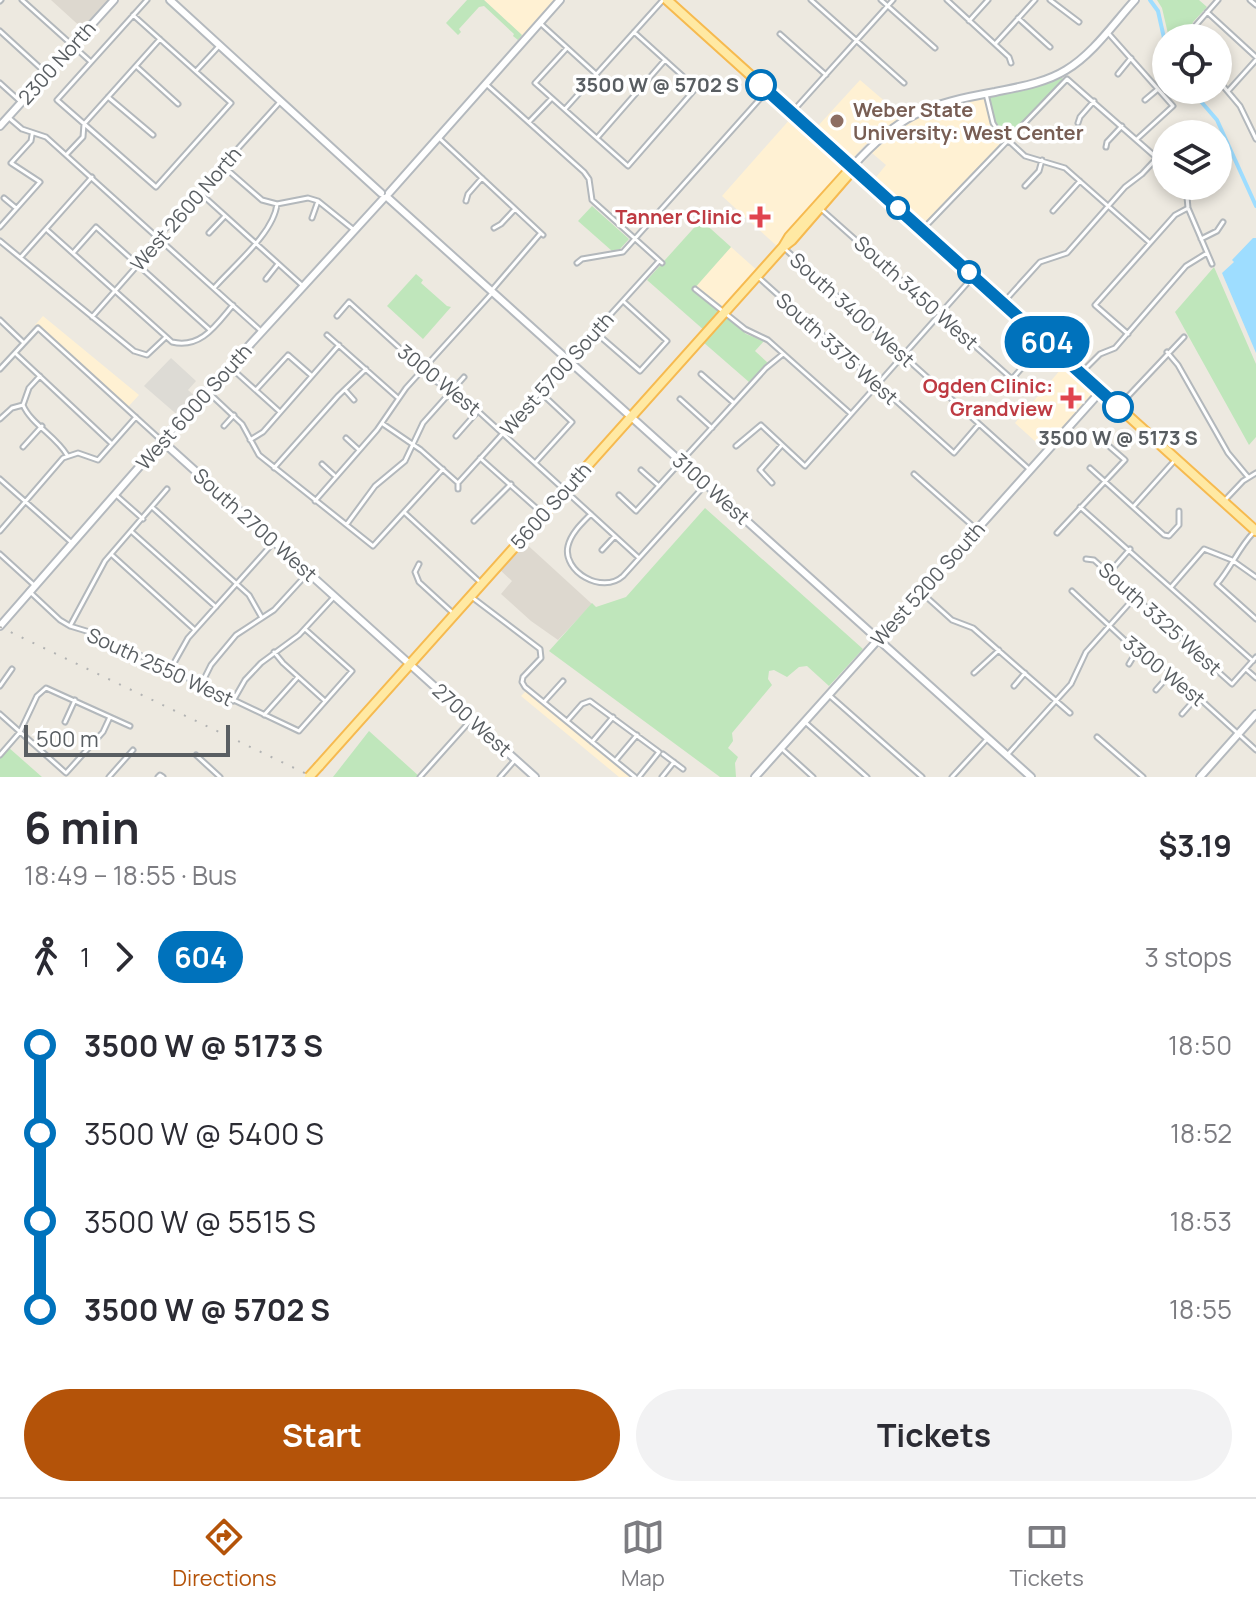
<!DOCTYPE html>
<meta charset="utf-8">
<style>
:root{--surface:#fff;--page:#f2f2f3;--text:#2b2b33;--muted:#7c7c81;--line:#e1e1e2;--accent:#b45309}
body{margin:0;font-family:Manrope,sans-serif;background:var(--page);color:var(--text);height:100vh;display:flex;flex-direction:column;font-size:30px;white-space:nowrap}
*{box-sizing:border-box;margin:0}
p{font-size:26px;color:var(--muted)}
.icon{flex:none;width:44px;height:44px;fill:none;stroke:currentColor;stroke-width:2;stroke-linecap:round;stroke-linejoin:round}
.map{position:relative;height:777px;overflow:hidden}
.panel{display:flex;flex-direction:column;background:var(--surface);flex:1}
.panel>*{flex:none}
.badge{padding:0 16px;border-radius:26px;font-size:28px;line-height:52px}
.buttons{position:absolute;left:1152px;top:24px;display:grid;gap:16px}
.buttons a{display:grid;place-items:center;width:80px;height:80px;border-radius:50%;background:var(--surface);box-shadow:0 4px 12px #0003;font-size:40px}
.scale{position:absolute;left:24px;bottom:20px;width:206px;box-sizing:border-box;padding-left:8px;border:4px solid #595e62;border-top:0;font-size:22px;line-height:28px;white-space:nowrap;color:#595e62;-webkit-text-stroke:6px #fff;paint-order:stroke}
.map>.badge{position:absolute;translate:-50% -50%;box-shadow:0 0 0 4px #fff}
.legs{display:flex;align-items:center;gap:12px;height:88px;padding:0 24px;font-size:26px}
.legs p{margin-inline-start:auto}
.headline{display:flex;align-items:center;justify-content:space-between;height:136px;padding:0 24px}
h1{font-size:44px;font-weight:700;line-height:60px}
.primary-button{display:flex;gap:16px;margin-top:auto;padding:16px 24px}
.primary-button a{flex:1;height:92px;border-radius:48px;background:var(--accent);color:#fff;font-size:32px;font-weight:700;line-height:92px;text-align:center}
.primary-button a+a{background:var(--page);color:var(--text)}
ul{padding:0 24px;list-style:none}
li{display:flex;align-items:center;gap:28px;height:88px;font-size:30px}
li i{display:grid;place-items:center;width:12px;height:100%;margin:0 10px;background:currentColor}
li i::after{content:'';width:20px;height:20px;margin:-10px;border:6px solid;border-radius:50%;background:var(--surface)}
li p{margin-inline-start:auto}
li:first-child i{background:linear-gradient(#0000 50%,currentColor 0)}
li:last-child i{background:linear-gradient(currentColor 50%,#0000 0)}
.dock{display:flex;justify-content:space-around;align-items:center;height:112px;border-top:2px solid var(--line);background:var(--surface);font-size:22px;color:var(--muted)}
.dock a{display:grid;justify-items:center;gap:4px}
.dock .on{color:var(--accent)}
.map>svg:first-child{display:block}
</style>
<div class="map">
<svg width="1256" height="777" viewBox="0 0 1256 777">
<rect width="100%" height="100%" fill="#ede9e0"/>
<path fill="#fff1d3" d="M484,0H557L524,37Z
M860,80L902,116L865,145L852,159L817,127Z
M985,97L990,122L1005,140L923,229L872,182L886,165L872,153L894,133L925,114Z
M792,117L844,167L778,247L722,196Z
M731,247L759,272L725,309L696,286Z
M43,316L139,395L127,408L35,325Z
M1067,362L1100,392L1046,451L1015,423Z
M526,691L632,777H619L521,696Z"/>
<path fill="#dddbd5" d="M171,358L196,381L188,390L198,399L181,418L144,386Z"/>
<path fill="#ddd8cf" d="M51,0H111L84,30Z
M522,540L592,604L558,640L531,621L501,594L512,581L499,569Z"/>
<path fill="#bfe6bb" d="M467,0H484L522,35L518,40L513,36L514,34L484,6L479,7L459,29L461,32L458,35L446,23Z
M1157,0H1199L1207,7L1193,22L1188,38H1169L1162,8Z
M1061,77L1063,79L1010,138L993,120L988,95L1033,87Z
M592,206L629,239L620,249L612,251L578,221Z
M701,220L731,247L693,290L722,312L705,331L647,280Z
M1214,267L1256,364V437L1249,445L1175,312Z
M416,274L423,280L421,283L447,306L451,307L423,339L387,306Z
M726,316L746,334L764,341L755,351L768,363L749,382L703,342Z
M705,508L863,649L829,686L807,666L799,667L787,677L774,670L769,671L768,679L772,685L732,733L733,741L728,748L738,757L735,763L736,777H720L549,651L592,603L596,607L626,597Z
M369,731L420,777H333Z
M8,747L42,777H0V756Z"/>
<path fill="#9eddff" d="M1253,238H1256V353L1222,273L1234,262L1232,260Z"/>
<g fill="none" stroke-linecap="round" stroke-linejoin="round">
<path stroke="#9eddff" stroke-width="4" d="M1150,0L1158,11L1166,47
M1191,90L1217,120L1256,206"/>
<g stroke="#b3b8bc" stroke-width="7">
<path id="street" d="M22,0L91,62
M811,0L904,83
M881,0L935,48
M947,0L1009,57L1011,63
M1050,0L1079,22
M1250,0L1256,5
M0,1L1,0
M1207,12L1256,57
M133,15L231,103L156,187L57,100L147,0
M1018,18L1050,47
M969,21L988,0
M540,23L596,74
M0,31L47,74
M634,32L696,88
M780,34L826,75
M1109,34L1173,106L1137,139
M1191,38L1196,25L1218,0
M995,44L1035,0
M567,48L535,83L628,166L696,88H700
M136,66L178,104
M196,71L220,45
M1118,74L1131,58
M1218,80L1240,106L1256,139
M0,83L21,102
M486,84L584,172L589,179L592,200L662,263
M1229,90L1256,60
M986,94L993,123L998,131L1025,156L1065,168L1150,243
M108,97L153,135
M1145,100L1158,89
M565,109L663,0
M794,110L893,0
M8,117L22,129L46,137L260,330
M529,122L551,99
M1078,123L1080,117L1094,101
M438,137L543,235
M597,138L665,60
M1106,147L1107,142L1122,126
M66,155L83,137L84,124L160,39
M223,166L262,200L277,204L308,198L318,201L354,230
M1025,186L1039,171L1042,160
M1186,186L1188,208L1212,264
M1188,189L1197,186
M199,192L303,286
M4,198L16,208
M466,201L468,194L482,178
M821,209L1012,379
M1053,211L1080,181
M312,218L318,201
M0,227L40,182L11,163L31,141L32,135
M494,228L501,224L515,209
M46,229L172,342C201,349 216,325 233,305
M923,229L1067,79L1166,166
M209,233L225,216
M1201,239L1217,231L1223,222
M0,241L134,351L147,355L166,337
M785,249L1029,469
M73,253L96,227L210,330
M21,257L92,177
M577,263L582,259L623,252L767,91
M757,276L954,453L979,424
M266,279L278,264
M214,288C233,266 274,233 277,204
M695,289L745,329L768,340L851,414
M492,290L540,234
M1003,303L1040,262L1067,253L1125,187L1142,174L1157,158
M337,316L349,302L437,382L478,411L639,558
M92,317L143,259L150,246L279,103
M0,320L23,342
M595,332L640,371L667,341L623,301
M1128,334L1095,305L1175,215L1188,208
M327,335L398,398
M1167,352L1178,365L1228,453L1248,477
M15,353L111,443
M230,367L280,412
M0,369L38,328L162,441
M1081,373L1100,354L1115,348L1186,266L1207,253
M701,374L734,403
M1012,379L1043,344
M256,390L288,355L312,376
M346,391L354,400
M208,392L242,424L259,455L373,546L443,469
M680,399L712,428
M23,405C31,424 56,436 67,455
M1118,407L1184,337
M0,419L12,408L23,405L29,388L40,376
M383,424L421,450L458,483
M224,426L234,415
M456,436L478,411
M346,438L359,450
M250,440L263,432L339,345
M736,446L761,425L805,466L971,279
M23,447L42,426
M480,458L543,514
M535,463L572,422L540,392
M322,464L334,475
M274,468L338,396L366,369
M1090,468L1164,535L1169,536L1179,525V511
M641,470L659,486
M914,474L975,528
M0,479L72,543
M772,483L760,470L782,445
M458,489V483L659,261
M116,495L143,519
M619,495L636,511L766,368L783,354
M1226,499L1243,481L1256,473
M315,501L377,430L406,388L493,292
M1080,507L1253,661
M1133,507L1176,459
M153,508L249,595L262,618
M405,513L481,583
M591,514C582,523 571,533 568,546C562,571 602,595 623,576L706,484
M474,521L511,484
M347,524L375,486L405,461L423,423L464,377
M0,531L63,458L78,453L98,460L136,417
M132,532L216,607
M1057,533L1125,460L1110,447
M1253,533C1238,549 1231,568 1217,584L1256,619
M602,550L615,536
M0,554L34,585
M112,555L195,630
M1086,559L1094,560L1232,684L1256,657
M419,564L415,572L419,582L454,614
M1109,573L1130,549
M1172,586L1204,549L1232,560L1256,577
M29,591L60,620L70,626L93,633L299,731L352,671L305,629
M1072,591L1131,646L1155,658L1256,750
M922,593L952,620L973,628L1070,713
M473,598L540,649L541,658L523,677L522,682L525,687L635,777
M70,626L105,561L167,489
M274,652L283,663L325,701
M1129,664L1138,649
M170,670L188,638L273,543
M1247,670L1256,678
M974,673L999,650
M201,685L211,665L236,635L274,610L307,574
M0,686L12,669
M1014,686L1025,673
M1156,690L1171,673
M829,695L922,777
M233,701L245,680L261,663L299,635L334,597
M544,702L563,681
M0,714L66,773L103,732L110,717
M1182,714L1197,697
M264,715L298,677
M568,720L582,704L590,701L659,752L639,777
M65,722L75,700
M805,722L867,777
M1097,737L1143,777
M592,742L613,717
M781,748L813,777
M663,754L683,769
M1008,754L1071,684L1086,652L1135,597
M0,755L20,732L37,696L46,688L130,726
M196,755L220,777
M616,760L637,735
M109,777L133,750
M158,777L160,775L163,777
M420,777L471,720
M500,777L515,760
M662,777L674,762
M952,777L988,738"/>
</g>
<g stroke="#b4b9be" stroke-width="10">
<path id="secondary" d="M170,0L381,193
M0,126L114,0
M852,167C899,114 928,104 995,92C1019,87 1045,83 1066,70C1093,54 1114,23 1135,0
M389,193L560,0
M387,197L1031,777
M162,441L535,777
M0,626L160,443L384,198
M755,777L1101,391
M1200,777L1256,714"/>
</g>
<g stroke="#f6ba50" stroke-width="12">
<path id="primary" d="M667,0L1256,531
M852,167L850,173L792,240L783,247L789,237Z
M319,766L783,247"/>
</g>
<use href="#street" stroke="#fff" stroke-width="3"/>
<use href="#secondary" stroke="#fff" stroke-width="6"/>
<use href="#primary" stroke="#ffe9a3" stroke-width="8"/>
<path stroke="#b2b3b3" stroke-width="2" stroke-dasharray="2 10" stroke-linecap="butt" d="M0,627L313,777"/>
<g stroke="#f6ba50" stroke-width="12" stroke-linecap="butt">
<path id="primary-bridge" d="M309,777L319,766"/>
</g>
<use href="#primary-bridge" stroke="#ffe9a3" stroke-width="8"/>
</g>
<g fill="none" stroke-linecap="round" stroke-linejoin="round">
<g stroke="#fff" stroke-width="18">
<path id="line-1" d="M761,85L1118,407"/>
</g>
<use href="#line-1" stroke="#0072bc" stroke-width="12"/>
</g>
<g fill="#fff" stroke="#0072bc" stroke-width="4">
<circle cx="761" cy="85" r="14"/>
<circle cx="898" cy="208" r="10"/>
<circle cx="969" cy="272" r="10"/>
<circle cx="1118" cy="407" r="14"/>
</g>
<circle fill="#8d6e63" stroke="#fff" stroke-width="3" cx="837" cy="121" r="8"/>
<g fill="#e0444e" stroke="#fff" stroke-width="3">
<path d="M756 205h8v8h8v8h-8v8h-8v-8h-8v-8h8z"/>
<path d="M1067 386h8v8h8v8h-8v8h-8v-8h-8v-8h8z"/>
</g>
<g text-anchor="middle" stroke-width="7" stroke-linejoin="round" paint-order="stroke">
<g font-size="20" fill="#595e62" stroke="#fff">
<text transform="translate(57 63) rotate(-48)" y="7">2300 North</text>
<text transform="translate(186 209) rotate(-49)" y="7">West 2600 North</text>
<text transform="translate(916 293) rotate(42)" y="7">South 3450 West</text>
<text transform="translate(852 310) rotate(42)" y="7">South 3400 West</text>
<text transform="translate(837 349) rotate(42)" y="7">South 3375 West</text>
<text transform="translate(557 374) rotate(-48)" y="7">West 5700 South</text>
<text transform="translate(439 380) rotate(39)" y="7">3000 West</text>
<text transform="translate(194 407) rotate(-48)" y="7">West 6000 South</text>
<text transform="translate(711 489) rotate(42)" y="7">3100 West</text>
<text transform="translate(551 506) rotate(-48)" y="7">5600 South</text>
<text transform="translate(255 525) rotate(42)" y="7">South 2700 West</text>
<text transform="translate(928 584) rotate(-48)" y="7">West 5200 South</text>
<text transform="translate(1160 619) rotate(42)" y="7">South 3325 West</text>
<text transform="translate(160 667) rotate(25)" y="7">South 2550 West</text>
<text transform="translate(1164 671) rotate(39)" y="7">3300 West</text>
<text transform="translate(472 720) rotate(42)" y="7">2700 West</text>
</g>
<g font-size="20" font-weight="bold" fill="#595e62" stroke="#fff" text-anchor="end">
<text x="739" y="92">3500 W @ 5702 S</text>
<text x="1118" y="445" text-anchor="middle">3500 W @ 5173 S</text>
</g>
<g font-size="20" font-weight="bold" fill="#785e54" stroke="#fff" text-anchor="start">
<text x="853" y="117">Weber State<tspan x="853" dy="23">University: West Center</tspan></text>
</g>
<g font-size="20" font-weight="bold" fill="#be3a42" stroke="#fff" text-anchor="end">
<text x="742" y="224">Tanner Clinic</text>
<text x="1053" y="393">Ogden Clinic:<tspan x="1053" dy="23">Grandview</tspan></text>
</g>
</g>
</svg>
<div class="buttons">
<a><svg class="icon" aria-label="locate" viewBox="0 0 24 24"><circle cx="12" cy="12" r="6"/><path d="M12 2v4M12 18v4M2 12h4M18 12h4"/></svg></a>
<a><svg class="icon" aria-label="layers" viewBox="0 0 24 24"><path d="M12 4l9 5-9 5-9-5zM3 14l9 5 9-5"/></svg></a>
</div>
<div class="scale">500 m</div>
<b class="badge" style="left:1047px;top:342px;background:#0072bc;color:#fff">604</b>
</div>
<section class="panel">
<div class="headline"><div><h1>6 min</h1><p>18:49 – 18:55 · Bus</p></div><b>$3.19</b></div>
<div class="legs"><svg class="icon" aria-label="walk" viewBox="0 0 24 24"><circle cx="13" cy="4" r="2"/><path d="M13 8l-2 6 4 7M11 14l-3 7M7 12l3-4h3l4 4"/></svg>1<svg class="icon" aria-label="forward" viewBox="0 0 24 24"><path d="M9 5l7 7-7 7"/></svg><b class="badge" style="background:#0072bc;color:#fff">604</b><p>3 stops</p></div>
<ul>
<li><i style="color:#0072bc"></i><b>3500 W @ 5173 S</b><p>18:50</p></li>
<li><i style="color:#0072bc"></i><span>3500 W @ 5400 S</span><p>18:52</p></li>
<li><i style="color:#0072bc"></i><span>3500 W @ 5515 S</span><p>18:53</p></li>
<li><i style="color:#0072bc"></i><b>3500 W @ 5702 S</b><p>18:55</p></li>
</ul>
<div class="primary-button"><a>Start</a><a>Tickets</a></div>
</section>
<nav class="dock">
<a class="on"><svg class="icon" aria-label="directions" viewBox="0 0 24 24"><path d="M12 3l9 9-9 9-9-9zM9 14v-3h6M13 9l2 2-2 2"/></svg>Directions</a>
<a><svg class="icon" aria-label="map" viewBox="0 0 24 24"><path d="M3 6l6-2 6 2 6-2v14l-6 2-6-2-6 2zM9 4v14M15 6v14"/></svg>Map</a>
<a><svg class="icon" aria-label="tickets" viewBox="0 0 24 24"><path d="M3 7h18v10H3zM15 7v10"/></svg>Tickets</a>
</nav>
